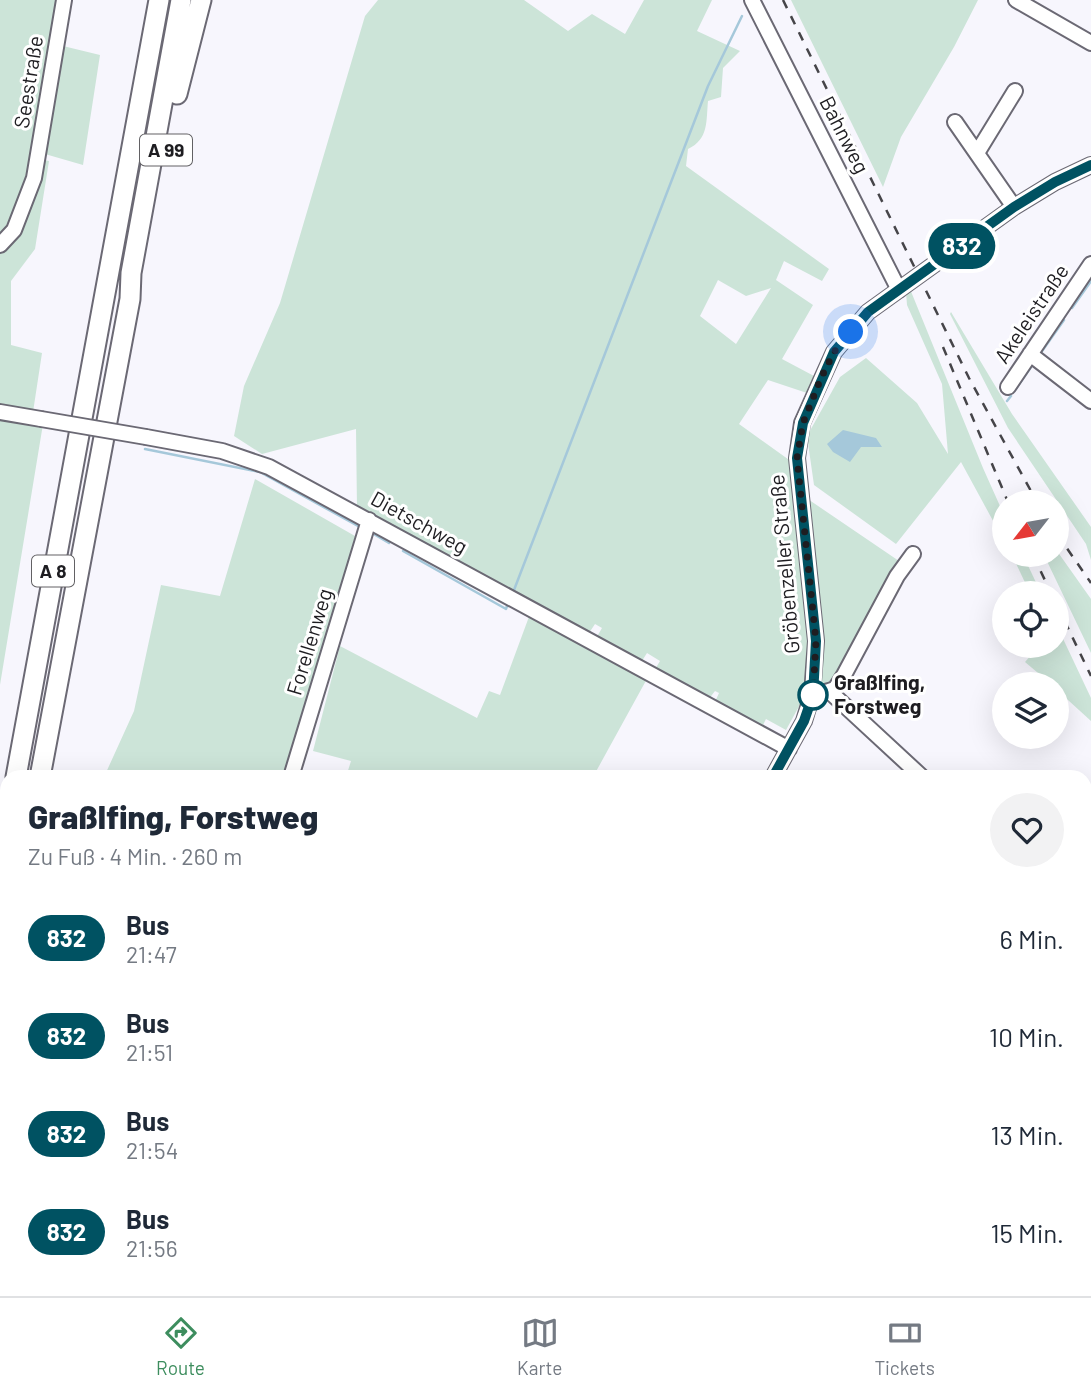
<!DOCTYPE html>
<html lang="de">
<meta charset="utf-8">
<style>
:root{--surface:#fff;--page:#f2f2f3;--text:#1f2937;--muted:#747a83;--line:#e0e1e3;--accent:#3d8d5e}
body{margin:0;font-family:Barlow,sans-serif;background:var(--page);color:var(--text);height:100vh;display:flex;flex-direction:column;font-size:26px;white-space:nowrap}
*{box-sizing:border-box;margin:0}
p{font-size:23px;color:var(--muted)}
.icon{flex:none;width:38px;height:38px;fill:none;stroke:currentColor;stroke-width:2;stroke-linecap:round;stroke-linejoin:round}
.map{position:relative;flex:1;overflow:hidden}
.side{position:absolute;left:0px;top:770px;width:1092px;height:527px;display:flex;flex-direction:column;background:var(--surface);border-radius:21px 21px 0 0;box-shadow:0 7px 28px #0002}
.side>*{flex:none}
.badge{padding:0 14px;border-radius:23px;font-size:24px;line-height:46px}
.needle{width:46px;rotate:239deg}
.controls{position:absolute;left:992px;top:490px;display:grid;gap:14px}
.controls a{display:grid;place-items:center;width:77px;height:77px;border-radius:50%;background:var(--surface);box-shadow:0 7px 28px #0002;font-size:35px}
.you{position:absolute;width:35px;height:35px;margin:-18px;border:5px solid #fff;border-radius:50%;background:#1a73e8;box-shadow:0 0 0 10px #1a73e833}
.map>.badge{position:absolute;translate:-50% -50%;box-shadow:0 0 0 4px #fff}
.round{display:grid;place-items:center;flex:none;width:74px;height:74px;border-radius:37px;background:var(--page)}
.summary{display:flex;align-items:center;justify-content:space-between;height:119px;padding:0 28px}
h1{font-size:33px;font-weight:800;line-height:52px}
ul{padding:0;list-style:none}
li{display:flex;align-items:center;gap:21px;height:98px;padding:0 28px}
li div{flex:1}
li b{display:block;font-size:26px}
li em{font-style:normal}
li .badge{min-width:77px;font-weight:700;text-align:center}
.tab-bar{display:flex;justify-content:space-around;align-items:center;height:98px;border-top:2px solid var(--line);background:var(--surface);font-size:19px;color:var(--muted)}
.tab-bar a{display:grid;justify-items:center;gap:4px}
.tab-bar .current{color:var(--accent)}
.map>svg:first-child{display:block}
</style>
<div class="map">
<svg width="1091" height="1296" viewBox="0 0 1091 1296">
<rect width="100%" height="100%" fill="#f7f6fd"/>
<path fill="#cce4d8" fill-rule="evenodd" d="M0,0H59L33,158L49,161L35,249L11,281V345L42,353L33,412L0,405Z
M378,0H524L568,31L592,14L625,34L644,0H712L697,31L740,51L723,68L721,97L708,101C706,121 709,139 688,149L686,166L829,269L822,281L784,261L776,280L813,305L782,359L814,376L807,393L768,380L739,424L792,462L796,491L899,561L839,680L808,690L786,730L766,719L761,729L714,704L719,693L715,691L708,700L654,671L660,661L647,653L640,664L595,640L602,628L595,624L587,636L357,509L356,429L262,454L234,436L244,386L280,303L365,16ZM718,280L746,296L771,288L736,344L700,316Z
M791,0H978L954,47L901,137L883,187Z
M63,46L100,55L83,165L45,154Z
M910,289L983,468L1004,515V541L961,462L896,544L814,485L807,436L840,377L866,358L917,403L948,454L942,384L907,305L906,292Z
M951,312L1012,414L1091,527V560L1086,544L1008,428L950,314Z
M0,415L24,424H43L0,685Z
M255,479L355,536L288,777H104L134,711L161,585L220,596Z
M1057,551L1091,599V653L1044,555H1057Z
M1012,555H1023L1041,593H1030Z
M530,614L648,677L593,777H346L351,761L313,751L340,646L477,718L489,691L500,695Z
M1057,626L1091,698V721L1057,690V684H1051L1025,662L1039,646H1057Z
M1085,1116L1091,1120V1296H1056L1058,1290H1085Z
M55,1290H134L132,1296H52Z
M257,1290H308L322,1296H272Z
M616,1290H1055L1053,1296H626Z"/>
<path fill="#a5c8da" d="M843,430L876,438L882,447H861L850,462L833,452L827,444Z"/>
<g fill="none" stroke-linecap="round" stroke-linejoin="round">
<path stroke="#a5c8da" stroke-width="2.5" d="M1072,308L1091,281
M1040,354L1064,320
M1015,390L1031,367
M1007,401L1011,396
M145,449L260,472L358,526
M372,533L389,543
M403,551L506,609L507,606
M514,590L708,86L742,16
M1085,1195L1091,1181
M613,1290L622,1296
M146,1296L148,1290
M533,1296L535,1290
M1049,1296L1051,1290"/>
<g stroke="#6b6974" stroke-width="18">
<path id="minor" d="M752,0L899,290
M1016,0L1091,43
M955,122L1014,207
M977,153L1015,91
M0,245L14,230L34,178L64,0
M1030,354L1091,401
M1008,387L1091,264
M0,412L41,419
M146,437L222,451L269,467L789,749
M829,691L835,689L844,675L897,576L913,554
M821,693L829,691L922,777
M291,777L369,520
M773,777L804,721L812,695L816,641L797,458L802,423L834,352L868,312L1014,207L1055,182L1091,165
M136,1296L138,1290
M524,1296L525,1290"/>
</g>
<g stroke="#6b6974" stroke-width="23">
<path id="highway" d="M177,94L201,0
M16,777L159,0
M40,777L130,299L131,273L181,0
M0,864L7,826
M0,996L7,957"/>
</g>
<use href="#minor" stroke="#fff" stroke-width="14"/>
<use href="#highway" stroke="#fff" stroke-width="19"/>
<path stroke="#464549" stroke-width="2.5" stroke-dasharray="9 9" stroke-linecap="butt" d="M783,0L969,378L1037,502
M943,347L1008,502
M1057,534L1091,583
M1033,555L1051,593
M1057,605L1091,676"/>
<g stroke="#6b6974" stroke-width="18" stroke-linecap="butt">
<path id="minor-bridge" d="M41,419L146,437"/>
</g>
<use href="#minor-bridge" stroke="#fff" stroke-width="14"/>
</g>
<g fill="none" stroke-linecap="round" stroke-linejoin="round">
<g stroke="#fff" stroke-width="16">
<path id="line" d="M773,777L804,721L813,695L816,641L797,458L803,423L834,352L868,312L1014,207L1055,182L1091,165"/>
</g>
<use href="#line" stroke="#005262" stroke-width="10"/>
<path stroke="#1e1d21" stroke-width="7" stroke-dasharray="0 12.6" d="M813,695L816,641L797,458L803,423L821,378L834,352L851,332"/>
</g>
<circle fill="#fff" stroke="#005262" stroke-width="3.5" cx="813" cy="695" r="14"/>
<g text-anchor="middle" stroke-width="6" stroke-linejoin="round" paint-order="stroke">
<g fill="#fff" stroke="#626164" stroke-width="2">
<rect x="140" y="134.5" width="52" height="31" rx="5"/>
<rect x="32" y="555.5" width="42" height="31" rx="5"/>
</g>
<g font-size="19" font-weight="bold" fill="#1e1d21">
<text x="166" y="157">A 99</text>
<text x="53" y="578">A 8</text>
</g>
<g font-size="21" fill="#1e1d21" stroke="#fff">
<text transform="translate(29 82) rotate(-81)" y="7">Seestraße</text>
<text transform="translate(844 135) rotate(63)" y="7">Bahnweg</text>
<text transform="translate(1032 314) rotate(-56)" y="7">Akeleistraße</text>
<text transform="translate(419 523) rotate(29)" y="7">Dietschweg</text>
<text transform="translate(785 564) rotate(-95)" y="7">Gröbenzeller Straße</text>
<text transform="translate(310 642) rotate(-73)" y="7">Forellenweg</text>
</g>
<g font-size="21" font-weight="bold" fill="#1e1d21" stroke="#fff" text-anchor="start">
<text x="834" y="690">Graßlfing,<tspan x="834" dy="24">Forstweg</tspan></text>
</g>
</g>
</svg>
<div class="controls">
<a><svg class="needle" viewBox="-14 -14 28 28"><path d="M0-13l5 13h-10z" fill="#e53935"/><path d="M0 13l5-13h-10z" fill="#747a83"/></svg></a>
<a><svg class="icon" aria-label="locate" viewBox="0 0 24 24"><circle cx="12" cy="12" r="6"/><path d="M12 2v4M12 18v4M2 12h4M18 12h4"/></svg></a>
<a><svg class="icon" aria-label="layers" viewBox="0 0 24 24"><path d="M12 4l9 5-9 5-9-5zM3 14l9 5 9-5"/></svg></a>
</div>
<div class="you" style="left:851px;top:332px"></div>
<b class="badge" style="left:962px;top:246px;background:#005262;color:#fff">832</b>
<section class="side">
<div class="summary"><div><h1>Graßlfing, Forstweg</h1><p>Zu Fuß · 4 Min. · 260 m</p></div><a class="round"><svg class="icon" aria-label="heart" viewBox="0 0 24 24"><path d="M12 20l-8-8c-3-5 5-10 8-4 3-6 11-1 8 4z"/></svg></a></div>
<ul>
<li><span class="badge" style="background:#005262;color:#fff">832</span><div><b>Bus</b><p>21:47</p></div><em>6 Min.</em></li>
<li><span class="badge" style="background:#005262;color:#fff">832</span><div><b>Bus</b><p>21:51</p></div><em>10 Min.</em></li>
<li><span class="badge" style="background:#005262;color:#fff">832</span><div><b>Bus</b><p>21:54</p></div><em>13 Min.</em></li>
<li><span class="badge" style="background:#005262;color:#fff">832</span><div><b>Bus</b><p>21:56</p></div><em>15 Min.</em></li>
</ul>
</section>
</div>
<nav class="tab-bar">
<a class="current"><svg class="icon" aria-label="directions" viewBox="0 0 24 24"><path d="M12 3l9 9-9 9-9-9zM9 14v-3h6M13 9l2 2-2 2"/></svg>Route</a>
<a><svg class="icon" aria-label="map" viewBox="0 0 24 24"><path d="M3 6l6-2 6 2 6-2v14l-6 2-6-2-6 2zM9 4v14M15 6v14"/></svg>Karte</a>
<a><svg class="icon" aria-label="tickets" viewBox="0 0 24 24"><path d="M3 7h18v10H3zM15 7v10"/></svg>Tickets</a>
</nav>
